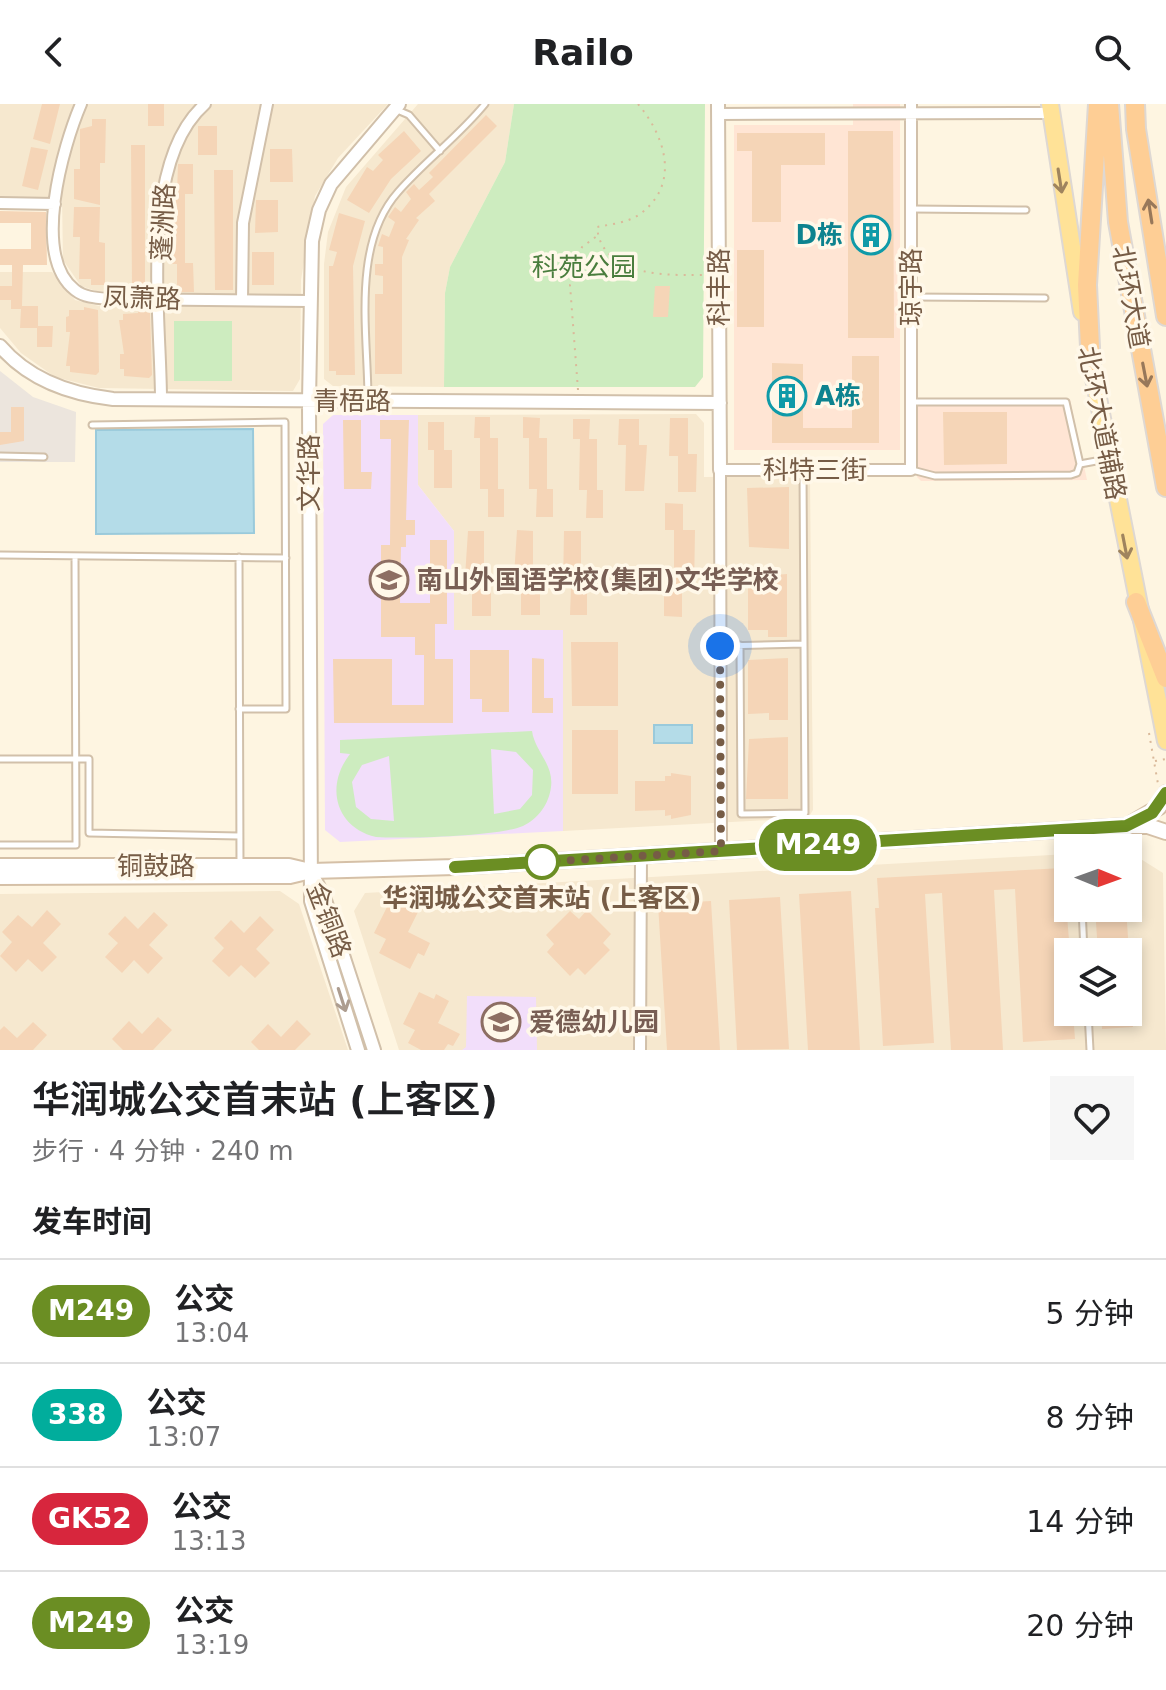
<!DOCTYPE html>
<html lang="zh">
<meta charset="utf-8">
<style>
:root{--surface:#fff;--page:#f6f6f6;--text:#202124;--muted:#757577;--line:#e0e0e0}
body{margin:0;font-family:"DejaVu Sans","Noto Sans SC",sans-serif;background:var(--page);color:var(--text);height:100vh;display:flex;flex-direction:column;font-size:30px;white-space:nowrap}
*{box-sizing:border-box;margin:0}
p{font-size:26px;color:var(--muted)}
.icon{flex:none;width:44px;height:44px;fill:none;stroke:currentColor;stroke-width:2;stroke-linecap:round;stroke-linejoin:round}
.map{position:relative;height:946px;overflow:hidden}
.panel{display:flex;flex-direction:column;background:var(--surface);flex:1}
.panel>*{flex:none}
.badge{padding:0 16px;border-radius:26px;font-size:28px;line-height:52px}
.needle{width:52px;rotate:91deg}
.buttons{position:absolute;left:1054px;top:730px;display:grid;gap:16px}
.buttons a{display:grid;place-items:center;width:88px;height:88px;border-radius:0px;background:var(--surface);box-shadow:0 4px 12px #0003;font-size:40px}
.you{position:absolute;width:40px;height:40px;margin:-20px;border:6px solid #fff;border-radius:50%;background:#1a73e8;box-shadow:0 0 0 12px #1a73e833}
.map>.badge{position:absolute;translate:-50% -50%;box-shadow:0 0 0 4px #fff}
h2{padding:0 32px;font-size:30px;line-height:72px}
.round{display:grid;place-items:center;flex:none;width:84px;height:84px;border-radius:0px;background:var(--page)}
.summary{display:flex;align-items:center;justify-content:space-between;height:136px;padding:0 32px}
h1{font-size:38px;font-weight:600;line-height:60px}
ul{padding:0;list-style:none}
li{display:flex;align-items:center;gap:24px;height:104px;padding:0 32px;border-top:2px solid var(--line)}
li div{flex:1}
li b{display:block;font-size:30px}
li em{font-style:normal}
li .badge{min-width:88px;font-weight:700;text-align:center}
header{display:flex;justify-content:space-between;align-items:center;height:104px;padding:0 32px;background:var(--surface);font-size:36px;font-weight:600}
.map>svg:first-child{display:block}
</style>
<header><svg class="icon" aria-label="back" viewBox="0 0 24 24"><path d="M15 5l-7 7 7 7"/></svg>Railo<svg class="icon" aria-label="search" viewBox="0 0 24 24"><circle cx="10" cy="10" r="6"/><path d="M15 15l6 6"/></svg></header>
<div class="map">
<svg width="1166" height="946" viewBox="0 0 1166 946">
<rect width="100%" height="100%" fill="#fef5e1"/>
<path fill="#f6e8cf" fill-rule="evenodd" d="M0,0H388L338,54L315,92L301,176L300,275L293,287L99,284L55,273L21,249L0,224V168H52L75,196L99,202L166,203L167,190L96,187L81,182L63,156L62,95L0,93Z
M418,0H514L505,58L450,163L445,189L444,283L333,282L324,275V160L328,128L346,83Z
M696,310L704,319V373L810,372L813,706L808,714L563,727V527L454,526V427L418,381V311Z
M1128,747L1163,769L1166,946H399L354,807L365,789L1068,750V804H1128ZM1068,848H1128V908H1068Z
M280,787L299,800L348,946H0V790Z"/>
<path fill="#ffe5d4" d="M853,0H900V346H734V21H853Z
M917,294L1070,295L1087,376L921,377L917,373Z"/>
<path fill="#ece5dd" d="M0,267L33,293L76,308L75,358H0Z"/>
<path fill="#f2defa" d="M333,311H418V381L454,427V526H563V727L340,738L325,726L323,320Z
M467,892L536,893L537,946H462L466,943Z"/>
<path fill="#cdecbf" fill-rule="evenodd" d="M514,0H705L703,273L695,283H444L445,189L450,163L505,58Z
M174,217H232V277H174Z
M532,627C535,648 554,660 551,683C549,700 538,715 523,722C500,732 405,735 376,733C335,723 325,682 350,650L340,649V636ZM491,645L516,648L533,666L532,691L520,705L494,710ZM389,652L394,717L371,715L356,703L352,678L362,661Z"/>
<path fill="#b4dce8" stroke="#9acadb" stroke-width="2" d="M253,325L254,429L96,430V326Z
M654,621H692V639H654Z"/>
<path fill="#f5d5b7" d="M42,0H60L50,40L33,35Z
M148,0H164V22H148Z
M486,11L497,22L429,90L435,97L416,114L419,116L406,135L409,136L402,153V270H375V190H383V172L375,171V160H383V143L378,142L382,130L389,133L395,118L388,113L395,103L401,108L411,95L406,88L414,80L419,86L433,73L429,69Z
M92,15H106L105,59H100V101L74,95V65H80V25L92,22Z
M198,22H217V51H198Z
M404,27L421,47L391,75L369,109L347,96L367,63L373,67L383,56L378,51Z
M848,27H893L894,234H848Z
M737,29H825V61H781V118H752V47H737Z
M131,41H145V186H132Z
M31,43L48,46L38,86L22,82Z
M270,45H292L293,78H270Z
M178,60H193V90H185V159H193L194,188H177V160H169V100L172,89H177Z
M214,66H233V186H215Z
M256,96H278V128L255,129Z
M74,103H100L99,138L105,139V181H91V175H79L80,133H73Z
M0,107L46,108L47,161H23L22,202H38V222H53L52,243H37V224H20L21,205H11V196H0V182H12V161H0V145H31V119H0Z
M339,109L365,117L353,162L355,271H336V267H329V162H333L337,148L329,146Z
M737,146H764V223H737Z
M252,148H274V181H252Z
M655,182H670L668,213H653Z
M84,203L98,206L99,268L96,271L70,268V262H66L70,228H66V213L69,212V206H84Z
M138,206L150,209L152,271L149,274L124,272V265H120V250H124L119,216H123V210L138,209Z
M852,252H879V339H772V259L803,260V324H852Z
M11,303H24V337L0,341V328H11Z
M943,308H1007V360L944,361Z
M475,313H490V334H498V385H504V413H488V385H480V334H474Z
M523,313L540,314L539,334H547V385H553V413H536L537,385H529V334H523Z
M670,314H688V350H697L696,388H678V352H669Z
M573,315H590L589,335H597V386H603V414H586L587,386H579L580,335H573Z
M619,315H639V341H647L644,387H625L626,341H618Z
M343,316H361V368H372L371,385H344Z
M380,316H409L406,416H415V431H406V443H401L400,499H430V436H447V520H435V555H453V619H334L333,555H392V601H424V551H415V533H381V441H390L391,335H380Z
M428,318H444V346H452V384H434V346H428Z
M789,383V445L749,443L747,384Z
M665,399L683,400V426H695L694,486H682V513L664,512V486H674V426H665Z
M517,426L533,427V481H540V511H521V481H516L514,472Z
M468,427H484V482H491V512H472V482H468L465,473Z
M564,427H581V483H587V511H570L571,483H563Z
M787,470V533H768V526H748V473Z
M571,538H618V602H572Z
M470,546H509V608H482V595H470Z
M532,554L544,555V594H553V609H532Z
M788,554V616H769V609L748,610V556Z
M572,626H618V690H572Z
M788,633V695H746L749,635Z
M671,669L691,672V711L671,715V711L665,712V706L635,707V677H665V672H671Z
M1063,764L1070,848L1068,908H1073L1075,935L1023,938L1015,785L994,786L1003,946H951L942,789L925,790L934,939L883,942L875,804H879L877,774Z
M851,787L860,946H808L799,790Z
M780,793L789,945L737,946L729,796Z
M390,797L419,806L408,828L430,839L424,852L418,849L410,865L379,849L386,835L374,829Z
M711,797L720,946H667L658,800Z
M1095,804H1126L1129,848H1098Z
M47,806L61,820L43,839L57,853L42,868L28,855L16,868L0,852L12,838L2,828L18,811L32,823Z
M587,806L611,830L603,839L610,846L585,871L578,864L570,872L547,848L554,840L546,831L570,807L579,815Z
M154,808L168,821L149,841L163,854L148,870L134,856L122,869L105,853L118,839L108,830L125,812L138,825Z
M260,812L274,826L256,845L270,859L255,874L241,861L229,873L212,857L224,844L214,834L231,816L244,829Z
M419,888L434,895L436,890L449,897L438,919L460,930L453,942L448,940L444,946H421L408,939L415,926L403,920Z
M1101,908H1132L1133,923L1102,925Z
M158,913L172,926L153,946H123L112,935L129,917L142,930Z
M297,916L311,930L295,946H259L251,938L268,920L281,933Z
M33,918L47,931L33,946H0V926L4,922L17,934Z"/>
<g fill="none" stroke-linecap="round" stroke-linejoin="round">
<g stroke="#d1c0aa" stroke-width="9">
<path id="service" d="M395,5L409,11L440,47
M912,105L1026,106
M912,193L1045,194
M368,296C368,230 351,141 398,88C425,57 459,32 485,0
M92,321L285,318L286,605H239
M0,352L44,353
M1080,360L1107,355
M912,366L935,372L1071,371L1077,369L1080,360L1066,298H912
M0,451L286,454
M239,453L240,761
M740,541L741,710L805,709L803,367
M721,542L804,540
M0,655H89V729L239,732
M0,741H76L75,452
M1082,804L1084,848
M1088,908L1090,946"/>
</g>
<g stroke="#d1c0aa" stroke-width="14">
<path id="minor" d="M81,0C63,42 31,152 75,186C85,194 98,194 111,195L310,197
M718,10L1050,9
M0,99L55,100
M242,196L243,119L267,0
M161,296C161,212 138,59 205,0
M721,747L720,366H911V0
M640,946L641,752"/>
</g>
<g stroke="#d1c0aa" stroke-width="16">
<path id="tertiary" d="M718,0L720,366
M0,242C29,276 69,290 113,295L720,299
M313,772L324,793L374,946
M358,946L311,797L309,297L312,137L319,106L331,80L399,0"/>
</g>
<g stroke="#d5c0a7" stroke-width="18">
<path id="secondary" d="M1132,719L1159,703L1166,689
M0,762H289L306,766
M0,773L290,772L311,767L455,763L1126,722H1148L1166,728"/>
</g>
<g stroke="#ded8d3" stroke-width="20">
<path id="primary" d="M1050,0L1082,208
M1090,254L1166,637"/>
</g>
<g stroke="#ded8d3" stroke-width="22">
<path id="trunk" d="M1109,0L1118,118L1166,383
M1135,0L1136,25L1166,212
M1091,264L1087,181L1098,0
M1136,498L1166,574"/>
</g>
<path stroke="#dab99a" stroke-width="2" stroke-dasharray="2 6" stroke-linecap="butt" d="M638,0C665,32 681,80 640,110C628,119 611,120 597,123C602,175 671,171 708,171
M578,286L570,181L582,143L597,132
M1149,629L1158,680
M1155,657L1166,655"/>
<use href="#service" stroke="#fff" stroke-width="5"/>
<use href="#minor" stroke="#fff" stroke-width="10"/>
<use href="#tertiary" stroke="#fff" stroke-width="12"/>
<use href="#secondary" stroke="#fff" stroke-width="14"/>
<use href="#primary" stroke="#ffe297" stroke-width="16"/>
<use href="#trunk" stroke="#fece95" stroke-width="18"/>
</g>
<defs><path id="oneway-shaft" d="M-6 0H5M1.5-3L5.5 0L1.5 3" fill="none" stroke-width="1.6" stroke-linecap="round" stroke-linejoin="round" transform="scale(2)"/></defs>
<g stroke="#9f845e">
<use href="#oneway-shaft" transform="translate(1060 77) rotate(81)"/>
<use href="#oneway-shaft" transform="translate(1125 443) rotate(79)"/>
</g>
<g stroke="#98785a">
<use href="#oneway-shaft" transform="translate(1150 107) rotate(-99)"/>
<use href="#oneway-shaft" transform="translate(1145 271) rotate(79)"/>
</g>
<use stroke="#ad9d90" href="#oneway-shaft" transform="translate(342 896) rotate(72)"/>
<g fill="none" stroke-linecap="round" stroke-linejoin="round">
<g stroke="#fff" stroke-width="18">
<path id="line" d="M455,763L1126,722L1152,709L1166,689"/>
</g>
<use href="#line" stroke="#6b8e23" stroke-width="12"/>
<path stroke="#765c46" stroke-width="8" stroke-dasharray="0 14.4" d="M542,758L721,747L720,542"/>
</g>
<defs>
<g id="building-ring" transform="scale(2)"><circle r="9.5" fill="#fff8e9" stroke="#0f9aa8" stroke-width="1.5"/><path d="M-4-6H4V6H1V3H-1V6H-4ZM-2.5-4.3h1.7v1.8h-1.7ZM.8-4.3h1.7v1.8H.8ZM-2.5-1h1.7V.8h-1.7ZM.8-1h1.7V.8H.8Z" fill="#0f9aa8"/></g>
<g id="school-ring" transform="scale(2)"><circle r="9.5" fill="#fff8e9" stroke="#8d6e63" stroke-width="1.5"/><path d="M0-5L7-2L0 1L-7-2ZM-4 1L0 2.5L4 1V4Q0 6-4 4Z" fill="#8d6e63"/></g>
</defs>
<g fill-rule="evenodd">
<use href="#building-ring" x="871" y="131"/>
<use href="#building-ring" x="787" y="292"/>
<use href="#school-ring" x="389" y="476"/>
<use href="#school-ring" x="501" y="918"/>
</g>
<circle fill="#fff" stroke="#6b8e23" stroke-width="4" cx="542" cy="758" r="16"/>
<g text-anchor="middle" stroke-width="7" stroke-linejoin="round" paint-order="stroke">
<g font-size="26" fill="#765c46" stroke="#fff8e9">
<text transform="translate(163 118) rotate(-87)" y="9">蓬洲路</text>
<text transform="translate(719 183) rotate(-90)" y="9">科丰路</text>
<text transform="translate(911 183) rotate(-90)" y="9">琼宇路</text>
<text transform="translate(1131 193) rotate(80)" y="9">北环大道</text>
<text transform="translate(142 194) rotate(2)" y="9">凤萧路</text>
<text x="352" y="306">青梧路</text>
<text transform="translate(1102 319) rotate(79)" y="9">北环大道辅路</text>
<text x="815" y="375">科特三街</text>
<text transform="translate(309 369) rotate(-90)" y="9">文华路</text>
<text x="156" y="771">铜鼓路</text>
<text transform="translate(329 816) rotate(69)" y="9">金铜路</text>
</g>
<g font-size="26" font-weight="bold" fill="#0d838f" stroke="#fff8e9" text-anchor="end">
<text x="843" y="140">D栋</text>
<text x="815" y="301" text-anchor="start">A栋</text>
</g>
<g font-size="26" fill="#4a7d3d" stroke="#fff8e9">
<text x="584" y="172">科苑公园</text>
</g>
<g font-size="26" font-weight="bold" fill="#785e54" stroke="#fff8e9" text-anchor="start">
<text x="417" y="485">南山外国语学校(集团)文华学校</text>
<text x="529" y="927">爱德幼儿园</text>
</g>
<g font-size="26" font-weight="bold" fill="#765c46" stroke="#fff8e9">
<text x="542" y="803">华润城公交首末站 (上客区)</text>
</g>
</g>
</svg>
<div class="buttons">
<a><svg class="needle" viewBox="-14 -14 28 28"><path d="M0-13l5 13h-10z" fill="#e53935"/><path d="M0 13l5-13h-10z" fill="#757577"/></svg></a>
<a><svg class="icon" aria-label="layers" viewBox="0 0 24 24"><path d="M12 4l9 5-9 5-9-5zM3 14l9 5 9-5"/></svg></a>
</div>
<div class="you" style="left:720px;top:542px"></div>
<b class="badge" style="left:818px;top:741px;background:#6b8e23;color:#fff">M249</b>
</div>
<section class="panel">
<div class="summary"><div><h1>华润城公交首末站 (上客区)</h1><p>步行 · 4 分钟 · 240 m</p></div><a class="round"><svg class="icon" aria-label="heart" viewBox="0 0 24 24"><path d="M12 20l-8-8c-3-5 5-10 8-4 3-6 11-1 8 4z"/></svg></a></div>
<h2>发车时间</h2>
<ul>
<li><span class="badge" style="background:#6b8e23;color:#fff">M249</span><div><b>公交</b><p>13:04</p></div><em>5 分钟</em></li>
<li><span class="badge" style="background:#01ad9c;color:#fff">338</span><div><b>公交</b><p>13:07</p></div><em>8 分钟</em></li>
<li><span class="badge" style="background:#d7263d;color:#fff">GK52</span><div><b>公交</b><p>13:13</p></div><em>14 分钟</em></li>
<li><span class="badge" style="background:#6b8e23;color:#fff">M249</span><div><b>公交</b><p>13:19</p></div><em>20 分钟</em></li>
</ul>
</section>
